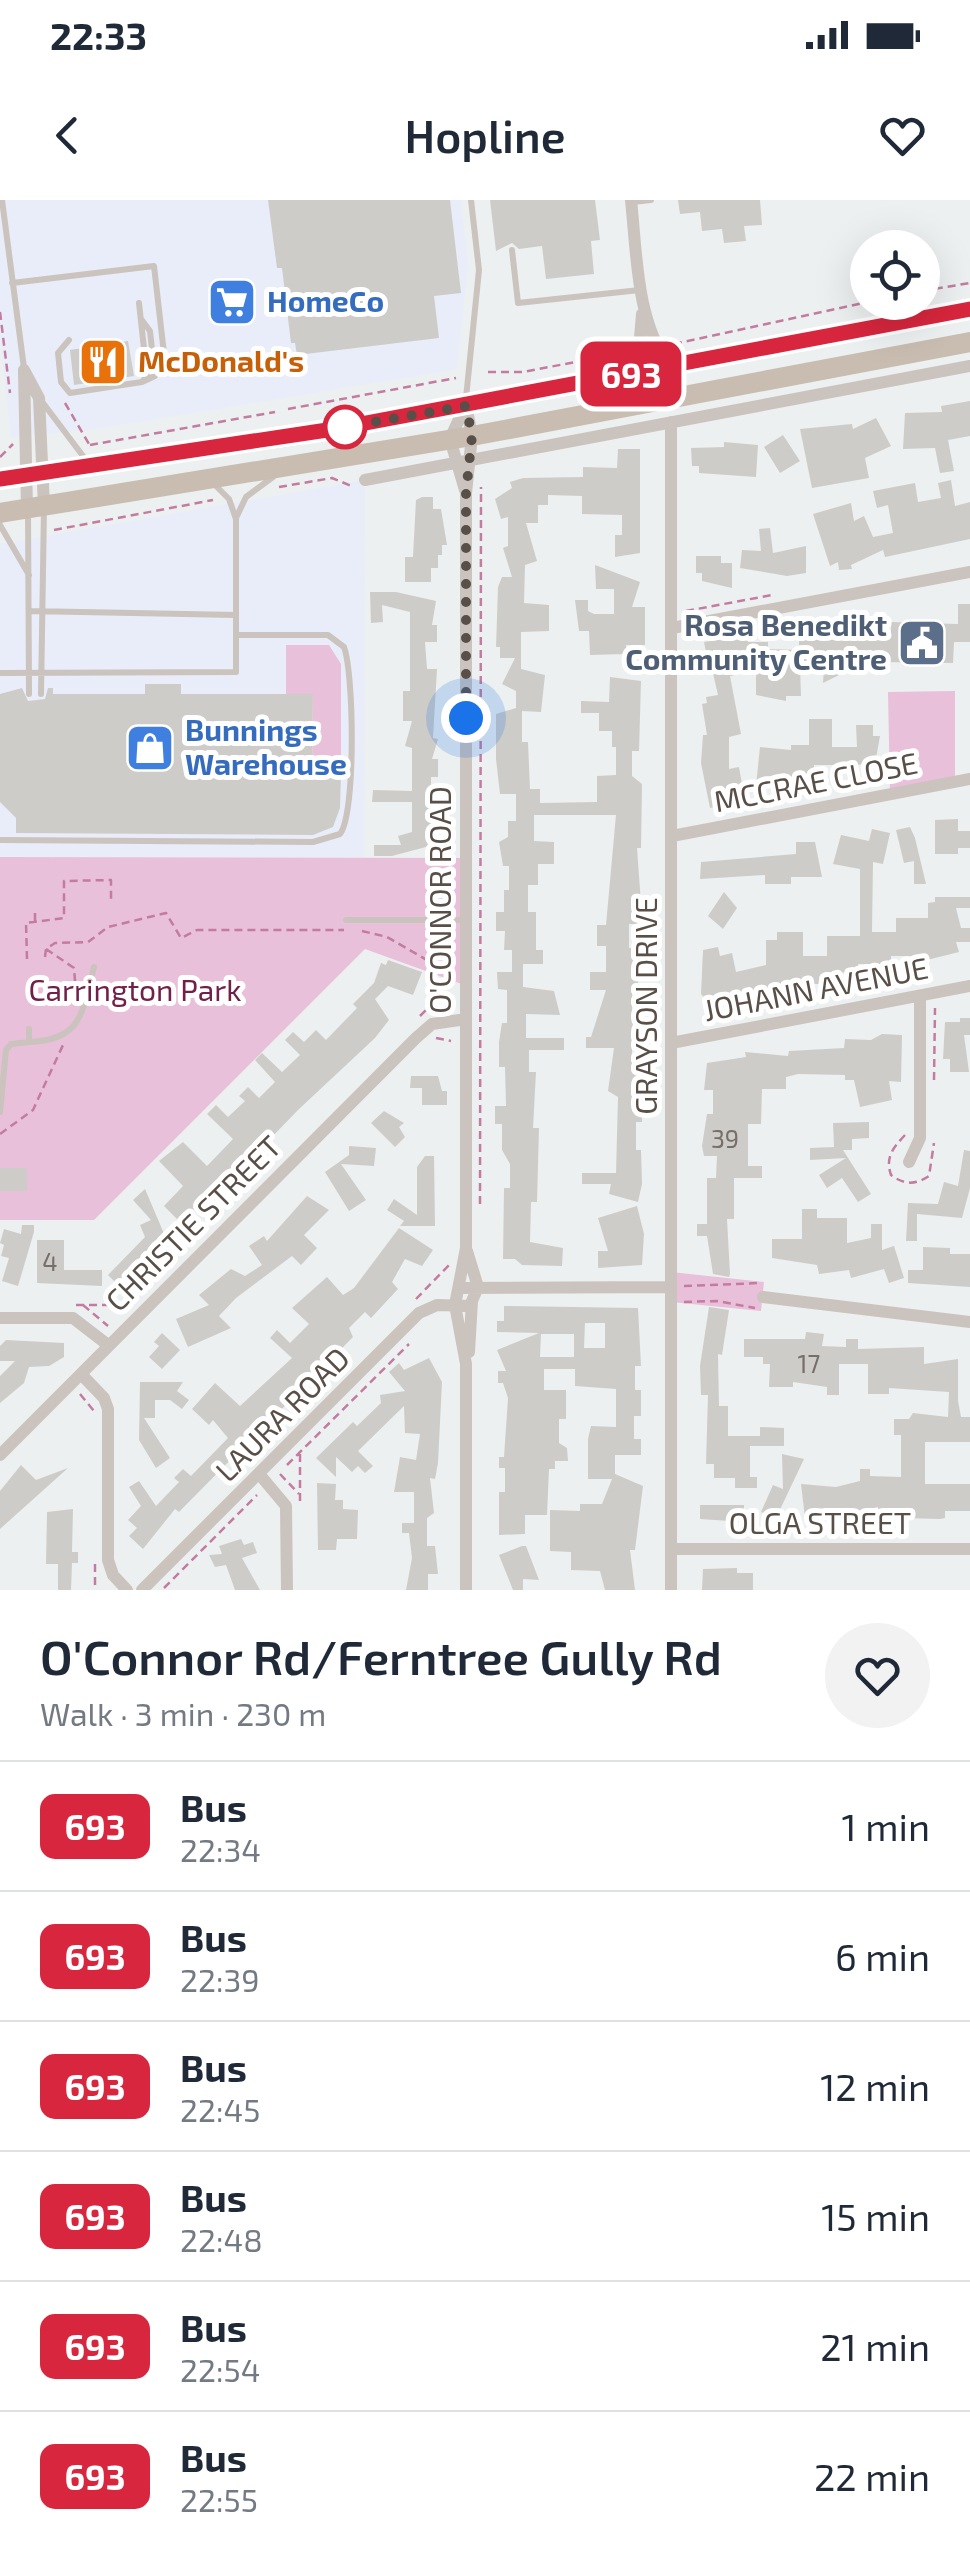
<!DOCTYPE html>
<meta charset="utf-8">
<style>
:root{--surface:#fff;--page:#f2f2f3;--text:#1f2937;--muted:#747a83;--line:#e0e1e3}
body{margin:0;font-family:"Exo 2",sans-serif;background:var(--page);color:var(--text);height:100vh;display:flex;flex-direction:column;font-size:38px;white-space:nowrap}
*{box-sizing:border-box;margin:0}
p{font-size:32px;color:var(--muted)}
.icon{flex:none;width:55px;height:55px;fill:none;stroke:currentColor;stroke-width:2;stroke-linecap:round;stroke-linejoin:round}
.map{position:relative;height:1390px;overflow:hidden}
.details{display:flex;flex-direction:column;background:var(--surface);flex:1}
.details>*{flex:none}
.badge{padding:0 20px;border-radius:15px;font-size:35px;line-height:65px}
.buttons{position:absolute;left:850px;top:30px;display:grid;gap:20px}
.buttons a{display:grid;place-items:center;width:90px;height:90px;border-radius:50%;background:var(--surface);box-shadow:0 10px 40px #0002;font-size:50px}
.you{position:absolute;width:50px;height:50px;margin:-25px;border:8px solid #fff;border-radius:50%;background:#1a73e8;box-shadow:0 0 0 15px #1a73e833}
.map>.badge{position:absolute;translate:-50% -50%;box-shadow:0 0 0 5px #fff}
.round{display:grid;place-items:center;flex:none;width:105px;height:105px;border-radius:52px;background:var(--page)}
.head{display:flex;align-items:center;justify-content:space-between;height:170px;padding:0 40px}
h1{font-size:48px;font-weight:600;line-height:75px}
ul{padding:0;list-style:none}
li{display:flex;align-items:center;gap:30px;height:130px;padding:0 40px;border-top:2px solid var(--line)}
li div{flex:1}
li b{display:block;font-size:38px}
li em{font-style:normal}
li .badge{min-width:110px;font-weight:700;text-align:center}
.status{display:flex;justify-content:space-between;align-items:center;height:70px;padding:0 50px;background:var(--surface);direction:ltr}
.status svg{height:28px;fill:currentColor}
header{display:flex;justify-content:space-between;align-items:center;height:130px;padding:0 40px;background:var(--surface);font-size:45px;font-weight:600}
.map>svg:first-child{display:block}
</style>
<div class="status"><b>22:33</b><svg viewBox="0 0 49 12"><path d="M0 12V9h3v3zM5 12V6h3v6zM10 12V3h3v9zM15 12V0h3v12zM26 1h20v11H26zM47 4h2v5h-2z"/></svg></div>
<header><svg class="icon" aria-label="back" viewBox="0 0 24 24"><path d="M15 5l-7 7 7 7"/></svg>Hopline<svg class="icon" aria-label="heart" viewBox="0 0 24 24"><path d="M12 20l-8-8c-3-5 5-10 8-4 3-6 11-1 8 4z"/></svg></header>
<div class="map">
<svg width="970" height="1390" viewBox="0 0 970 1390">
<rect width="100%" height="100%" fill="#edf0f0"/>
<path fill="#e8edf9" d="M0,0H461L468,65L457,169L90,230L11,237L0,139Z
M365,280L364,657H0V344Z"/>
<path fill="#e9c0d9" d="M286,445H329L341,464V572H312L313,495L286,494Z
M955,491V582L890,594L888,492Z
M0,657L466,658L467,786L365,749L94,1020H0Z
M671,1072L764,1082L761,1111L671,1102Z"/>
<path fill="#ceccc8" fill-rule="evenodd" d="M268,0H450L461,93L434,96L439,138L297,155L295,143H291L282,68H277Z
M490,0H595L600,40L591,41L594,74L546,79L542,46L519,49L512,43L496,51Z
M678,0H760L762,25L744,26L746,41L724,43L722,29L702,31L700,12L680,14Z
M128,141L134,176L74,185L70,150Z
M970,201V236L948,240L954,271L940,273L935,248L903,249L905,213L942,212L941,206Z
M876,218L891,246L865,258L869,278L812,288L800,229L852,224L853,229Z
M783,235L800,261L780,273L764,247Z
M724,242L758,245L756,277L699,273V266H692L691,248L724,247Z
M618,249H640V353L615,357V335H622V315L582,314V296L548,295V305H538V323H526L537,361L525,365L524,403L549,405V431L521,432V469L545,475L541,512L522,511V542H528L530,589H540V603L597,602V576L616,575V547H612V531H599V513H581V501L609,502L610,477L641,481L639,551H632V576L642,584L641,648H637L642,717L639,724H629V748H636L638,772V791H632V816L642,819L637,835L632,833V858H638L641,886L637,906H642V922H636V950H641L642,984L638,1002L609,994L611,984H582V973H616L618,897L608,891L614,848H586V837H591L606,790H590V772H606V746H597V725H606L616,615H534V641L554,642V664H538V685H528V712H536V750H543V764H523V787L554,791L560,815L526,814V838H564V850H529V872H536L533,928H539L537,1002H531L530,1042L563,1048L562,1066L522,1065L515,1059H503L504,988H510V964L502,950V924H495V906H506L505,867H499V842L502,823H507V790L498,789L497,772H512V750H504L505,731H496V712H504V690H509V666H503L499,642L508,637V621H516V594H500L496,559V514L516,508V491L502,484L515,458H500V447H496L498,387L502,377H512L503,348L508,346V317L501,319L495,299L512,288L510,282L523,278L583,277V267L617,268Z
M951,280L955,306L970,302V339L885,357L883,350L851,365L852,369L839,370L838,362L830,366L813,314L851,303L854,321L864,316L873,337L893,333L888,305L877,308L873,291L915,283L918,302L941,298L938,283Z
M422,297H433V309H441L447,345H442V355H438V368H431V382H405V357H413L416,300Z
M770,328L773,353L806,346V373L787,376L740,368L742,350L761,351L759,329Z
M696,356H721V363H732V388L702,381V373H696Z
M595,365L640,382L632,407H645V445H626V454L590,455L589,431H579L575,400H588V411L594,414H614V389H596Z
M370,392H396L436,401L432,425H437V442H425L427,469H437L433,538L438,539L432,559H438V577H431V600L438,607V622H431L437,644L392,656H374V645H401L398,636L412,632V602H372L373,590L412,591V548L405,546L412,521H403V491H410V412L382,405L383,422L371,423Z
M958,404H970V442H954L953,463L877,462V469H851L823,483L824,467L800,466L801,496H786V501L756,495V471L730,476L741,534L729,537V569L739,567L743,590L726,594L728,604L710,608L701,563L703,535H707L702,504L707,503L706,497L718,495L712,469L702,471L700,458L707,457L704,442L746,435L748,442H768V449L799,450V439L891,432V422L958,424Z
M145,484H181V494H313L312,572H341L340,608L333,627L313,635L16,633V618L0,602V494L22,488L28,501L45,499L48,488H53V494H145Z
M809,519H832V547H857L856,525H873V536H880L875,564L852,565V572H840V565H814V577L774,580V587L756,586L760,547L791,550V545H809Z
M958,619V631H970V648H958V654H935V620Z
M910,627L915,638L926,684H914V661L904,663L896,630Z
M872,629L890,633L883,664L873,662L872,732H896V718H928V703L935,702V697H970V708H956L961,728H970V742H956L959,752L927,760V764H915V756H891V764H858V773L825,772L824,784H789L779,791H757V805H745V797H723V814L710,815V804L701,794L703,750L718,747L720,756L732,753L736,772L766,765V740H777V732H803V756H827V736H860V669L833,664L841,635L869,641Z
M796,642H815L822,677H791V684H765V675L700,679L701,662L796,654Z
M724,692L737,708L723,729L708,716Z
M388,760L422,772L413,795L388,786L375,799L389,820L375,838L298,910L269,940L273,944L265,952L230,983L223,976L206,992L210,997L191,1019L184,1012L177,1019L164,1006L183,986L159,961L183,942L207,966L233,939L207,914L216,905L228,917L245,901L239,896L248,887L259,898L275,882L255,860L262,853L282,872L300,855L285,840L293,832L304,842L316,830L326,840L357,808L353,804L374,783L381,763L386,765Z
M960,818H970V835H964L969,872H950V859H943L945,822H960Z
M882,834L902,835L901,882L889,881L892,900L860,907L854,880H845V875L798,874L786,877V889H762L761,924H748V966H762V978H734V1019H727L730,1074L729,1077L713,1074L707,1036H697V1024H707V978H716L717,956H704L702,946L707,914H713V890H704L707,863L746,857L745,852L788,856L789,851L844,848L845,839L871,840Z
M411,876H438L442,891H447V905H422V888H410Z
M384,911L404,923L399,927L405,937L395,947L371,923Z
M869,922V938L852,939V950H843L871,994L858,1002L842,978L827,988L819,975L846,958L810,960V948L834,947L833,923Z
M349,946L376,948L374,966L341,964L366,1000L349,1011L325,972L349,955Z
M964,950L970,951V988L962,1018L917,1014V1041H906L908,1003L938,1004L944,982L958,986Z
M425,956H434L435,1026H400L404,1021L387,1010L394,999L417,1015V967Z
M0,968H27V991H0Z
M145,989L168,1043L145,1053L151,1059L118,1085L108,1075L145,1037L140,1025L151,1020L133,1000Z
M307,996L329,1010L304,1035L317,1048L301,1065L292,1056L236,1098L219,1116L231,1128L188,1147L176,1119L209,1105L199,1095L231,1069L245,1076L262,1065L249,1046L264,1036L267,1041Z
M637,1006L644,1034L642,1065L598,1068V1051H608L598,1018Z
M802,1009H817V1018H847V1043L871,1038V1024H882V1050L894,1046L904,1078L889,1083L884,1069L851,1078L849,1070L819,1074L817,1065L772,1058V1039H802Z
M22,1025H34V1032L18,1086L2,1081L9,1058L1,1056L4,1045L0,1043L4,1029L21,1034Z
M399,1028L433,1050L422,1066L405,1059L392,1082L398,1089L371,1118L365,1112L349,1128L353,1137L267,1224L262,1220L249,1235L252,1238L179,1312L175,1309L143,1349L129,1336L137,1328L128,1320L141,1306L129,1287L139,1281L156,1306L179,1282L174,1278L183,1269L191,1276L228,1238L213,1220L209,1225L192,1209L215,1183L240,1206L292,1158L270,1138L277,1130L290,1143L309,1124L292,1108L327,1077L343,1095L354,1088Z
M37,1040H64V1070H102V1086L37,1083Z
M923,1047L950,1048V1054H970V1087L908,1083V1070H923Z
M504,1106L638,1108L641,1166H635V1190H641V1216H634V1239H641V1255H615V1274L643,1286L635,1350H630L635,1390H605L600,1371L571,1370V1352L550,1351V1310L580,1311V1304H602L612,1279H588V1239L591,1226L616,1227V1189L575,1186V1169H544V1190H566V1219H559V1243L567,1248L568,1261H555V1269H549L547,1315H525V1334L499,1335V1292H505V1268H499V1257H504L508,1198L503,1183H498V1171H506L497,1150L539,1133L497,1132V1121H504ZM585,1123H605V1148H584ZM541,1134H574V1157H540Z
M709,1107L729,1110L722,1155L718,1154L719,1206H728V1236H760V1227L784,1228V1246H750V1277H757V1288H735V1278H714V1264H706L708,1195H701L700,1166Z
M806,1132L824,1134L822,1146L846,1147V1139H858V1149L924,1147V1164L958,1159V1201L961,1217H970V1242H925V1284H970V1311H945V1318L940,1319L902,1318L878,1315V1307L835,1318H805L801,1284L836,1287L860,1281V1269H870V1276L901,1277V1235H894V1219H909L913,1213L948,1217L949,1192L889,1188V1194H868V1164H839V1195H827V1187L793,1182V1187H769L770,1164H763V1157H744V1139H805Z
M162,1133L180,1150L162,1169L149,1157L159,1146L154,1142Z
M6,1140L64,1143V1157L49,1166L29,1167L24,1183L0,1203V1176L15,1161H0V1146Z
M429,1158L442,1182L438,1263L435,1279L430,1278L434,1313L427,1318V1346H435L438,1374H428V1390H406L412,1358L409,1333H402V1323H414V1292H394L400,1257L416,1260L420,1234L405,1233L404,1206L358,1251L373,1266L365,1273L358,1266L352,1272L336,1257V1277L316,1258L353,1222L357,1226L381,1203L380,1195L405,1191L389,1172L399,1163L404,1170Z
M140,1182H183L177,1191L189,1200L182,1209L170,1200H155V1218H144L170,1258L156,1268L139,1240Z
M782,1254L804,1259L776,1318L761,1312L773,1285L783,1289Z
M21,1265L36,1280L68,1268L0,1329V1291Z
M317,1283L336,1284L335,1300H343V1309L358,1310L357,1339H337L336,1350H318Z
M700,1305H744V1322L700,1319Z
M73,1309L72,1352H78V1363H72L71,1390H58V1364H46L47,1312Z
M241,1339L244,1345L253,1342L257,1353L242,1358L260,1390H235L226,1365L215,1367L209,1355L222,1354L219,1346Z
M522,1346H526L539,1380L523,1379V1390H513L499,1355Z
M737,1368V1373H753V1390H702L703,1369Z"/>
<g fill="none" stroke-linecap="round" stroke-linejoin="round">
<path stroke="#c37c9f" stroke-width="2.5" stroke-dasharray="8 5" stroke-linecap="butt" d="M922,91L970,83
M0,112L10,193
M674,144L868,102
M488,172H523L617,154
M65,203L89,244
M288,209L456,178
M90,245L275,212
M0,257L13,244
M279,287L332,278L354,287
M54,330L213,300
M686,411L772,395
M35,713V722
M362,731L387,737L453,775
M46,749L74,768L76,794
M45,757L46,749L55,743L88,742L108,727L166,713L181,738L197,730H344
M27,759L26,723L64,718V681L111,680V702
M420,816L453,783
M436,838L451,841
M934,880L935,808
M0,934L33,910L63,845
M905,935C893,948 885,957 891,975C904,985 916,985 929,976L934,943
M480,1004L481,287
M684,1086L760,1083
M416,1099L449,1065
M684,1102L717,1101L755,1108
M76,1105H128
M83,1105L108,1126
M80,1194L94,1211
M300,1254V1306
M287,1265L409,1144
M280,1274L299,1294
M95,1364V1390
M164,1388L257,1295"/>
<path stroke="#cbc3bd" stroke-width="6" d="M2,0L24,168
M633,2L651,0
M512,50L518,103L640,90
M12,83L154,66L166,171L273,157
M141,119L150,131L155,176L142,182
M69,140L58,153L61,182L70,193L142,182L147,176L139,103
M466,198L479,70L471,0
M40,199L86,260
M28,310L29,494
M236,318L246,297L273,277
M0,325L29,375
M29,411L236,415
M0,473L236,472V319L229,299L213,283
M41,494L44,308
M0,640L313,642L340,634C356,614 354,474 344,447L328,435H236
M346,720H465
M29,842C83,840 82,812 94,767
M0,912L6,850L11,844L29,842V829"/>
<path stroke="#cbc3bd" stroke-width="12" d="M631,0C637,56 636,119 669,166
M642,114L639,150L642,172
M24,170L39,198L44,306
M24,172L27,309
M466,205L472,236L466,293V1048L455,1105L466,1164V1390
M365,280L970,166
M465,290L450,239L465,206
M672,428L970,372
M672,636L970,579
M671,843L970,786
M909,962L920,938V796
M467,1051L478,1087L472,1101L469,1152
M460,1088L671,1087
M763,1097L970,1122
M0,1118H73L108,1145
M81,1174L104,1198L108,1209V1360L113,1375L127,1390
M0,1255L416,838L432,824L466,819
M260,1275L286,1306L287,1390
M671,1349H970
M142,1390L419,1113L437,1105L471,1106
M671,1390V222"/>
<path stroke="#c9bcb0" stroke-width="20" d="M0,279L300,235L970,109
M0,313L472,236L970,142"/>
</g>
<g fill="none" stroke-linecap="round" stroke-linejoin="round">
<g stroke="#fff" stroke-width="22">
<path id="line" d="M0,279L334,229L970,109"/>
</g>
<use href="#line" stroke="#d7263d" stroke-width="15"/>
<path stroke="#584f48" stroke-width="10" stroke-dasharray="0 18" d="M345,227L334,229L466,206L472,236L466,293V518"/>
</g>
<defs>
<g id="supermarket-square" transform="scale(2.5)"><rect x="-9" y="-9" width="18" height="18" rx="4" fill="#3f7fe0" stroke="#fff"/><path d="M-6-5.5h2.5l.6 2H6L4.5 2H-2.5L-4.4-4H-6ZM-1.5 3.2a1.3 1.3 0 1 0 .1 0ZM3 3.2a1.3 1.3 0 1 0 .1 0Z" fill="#fff"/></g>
<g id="restaurant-square" transform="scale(2.5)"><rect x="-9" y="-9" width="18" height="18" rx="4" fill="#e8710a" stroke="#fff"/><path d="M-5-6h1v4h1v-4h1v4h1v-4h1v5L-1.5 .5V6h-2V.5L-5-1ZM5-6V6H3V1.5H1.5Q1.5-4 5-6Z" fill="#fff"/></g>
<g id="civic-square" transform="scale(2.5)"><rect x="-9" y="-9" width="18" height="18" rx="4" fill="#5c6f8a" stroke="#fff"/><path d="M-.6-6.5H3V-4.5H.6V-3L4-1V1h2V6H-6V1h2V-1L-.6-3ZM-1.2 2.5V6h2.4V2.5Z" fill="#fff"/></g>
<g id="shop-square" transform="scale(2.5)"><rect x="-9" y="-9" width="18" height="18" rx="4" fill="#3f7fe0" stroke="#fff"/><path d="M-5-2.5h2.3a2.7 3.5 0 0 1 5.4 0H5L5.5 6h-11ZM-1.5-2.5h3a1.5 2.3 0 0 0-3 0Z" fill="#fff"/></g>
</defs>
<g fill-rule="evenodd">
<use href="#supermarket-square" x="232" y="102"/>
<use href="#restaurant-square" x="103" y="162"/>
<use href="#civic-square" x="922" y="443"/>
<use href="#shop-square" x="150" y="548"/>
</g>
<circle fill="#fff" stroke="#d7263d" stroke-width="5" cx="345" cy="227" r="20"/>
<g text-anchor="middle" stroke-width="10" stroke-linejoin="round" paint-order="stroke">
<g font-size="25" fill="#766e68">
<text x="725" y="948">39</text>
<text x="50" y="1071">4</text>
<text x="809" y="1173">17</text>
</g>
<g font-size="30" font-weight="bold" fill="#366cbe" stroke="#fff" text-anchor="start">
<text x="267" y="112">HomeCo</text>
<text x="185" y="541">Bunnings<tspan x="185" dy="34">Warehouse</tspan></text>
</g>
<g font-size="30" font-weight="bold" fill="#c56008" stroke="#fff" text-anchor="start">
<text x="138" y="172">McDonald's</text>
</g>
<g font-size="30" font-weight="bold" fill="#4e5e75" stroke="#fff" text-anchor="end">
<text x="887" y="436">Rosa Benedikt<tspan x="887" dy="34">Community Centre</tspan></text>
</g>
<g font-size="30" fill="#584f48" stroke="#fff">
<text transform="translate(816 583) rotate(-11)" y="10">MCCRAE CLOSE</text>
<text transform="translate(441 700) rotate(-90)" y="10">O'CONNOR ROAD</text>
<text transform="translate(816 790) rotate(-11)" y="10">JOHANN AVENUE</text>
<text transform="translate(647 806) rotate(-90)" y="10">GRAYSON DRIVE</text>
<text transform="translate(194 1024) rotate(-45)" y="10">CHRISTIE STREET</text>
<text transform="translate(283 1215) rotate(-45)" y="10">LAURA ROAD</text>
<text x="820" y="1334">OLGA STREET</text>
</g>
<g font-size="30" fill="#712149" stroke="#fff">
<text x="135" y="801">Carrington Park</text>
</g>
</g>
</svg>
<div class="buttons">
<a><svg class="icon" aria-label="locate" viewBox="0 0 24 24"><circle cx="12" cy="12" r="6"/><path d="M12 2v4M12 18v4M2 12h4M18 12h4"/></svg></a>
</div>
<div class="you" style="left:466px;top:518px"></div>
<b class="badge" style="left:631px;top:174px;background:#d7263d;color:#fff">693</b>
</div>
<section class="details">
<div class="head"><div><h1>O'Connor Rd/Ferntree Gully Rd</h1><p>Walk · 3 min · 230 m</p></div><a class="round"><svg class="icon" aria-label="heart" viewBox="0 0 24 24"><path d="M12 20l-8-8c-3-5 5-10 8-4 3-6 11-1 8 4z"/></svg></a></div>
<ul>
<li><span class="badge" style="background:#d7263d;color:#fff">693</span><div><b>Bus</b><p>22:34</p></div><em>1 min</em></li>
<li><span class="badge" style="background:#d7263d;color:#fff">693</span><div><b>Bus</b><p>22:39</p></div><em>6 min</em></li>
<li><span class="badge" style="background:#d7263d;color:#fff">693</span><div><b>Bus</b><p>22:45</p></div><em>12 min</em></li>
<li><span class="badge" style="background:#d7263d;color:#fff">693</span><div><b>Bus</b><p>22:48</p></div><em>15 min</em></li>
<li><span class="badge" style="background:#d7263d;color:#fff">693</span><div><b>Bus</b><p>22:54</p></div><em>21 min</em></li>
<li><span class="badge" style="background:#d7263d;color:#fff">693</span><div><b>Bus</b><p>22:55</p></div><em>22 min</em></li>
</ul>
</section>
